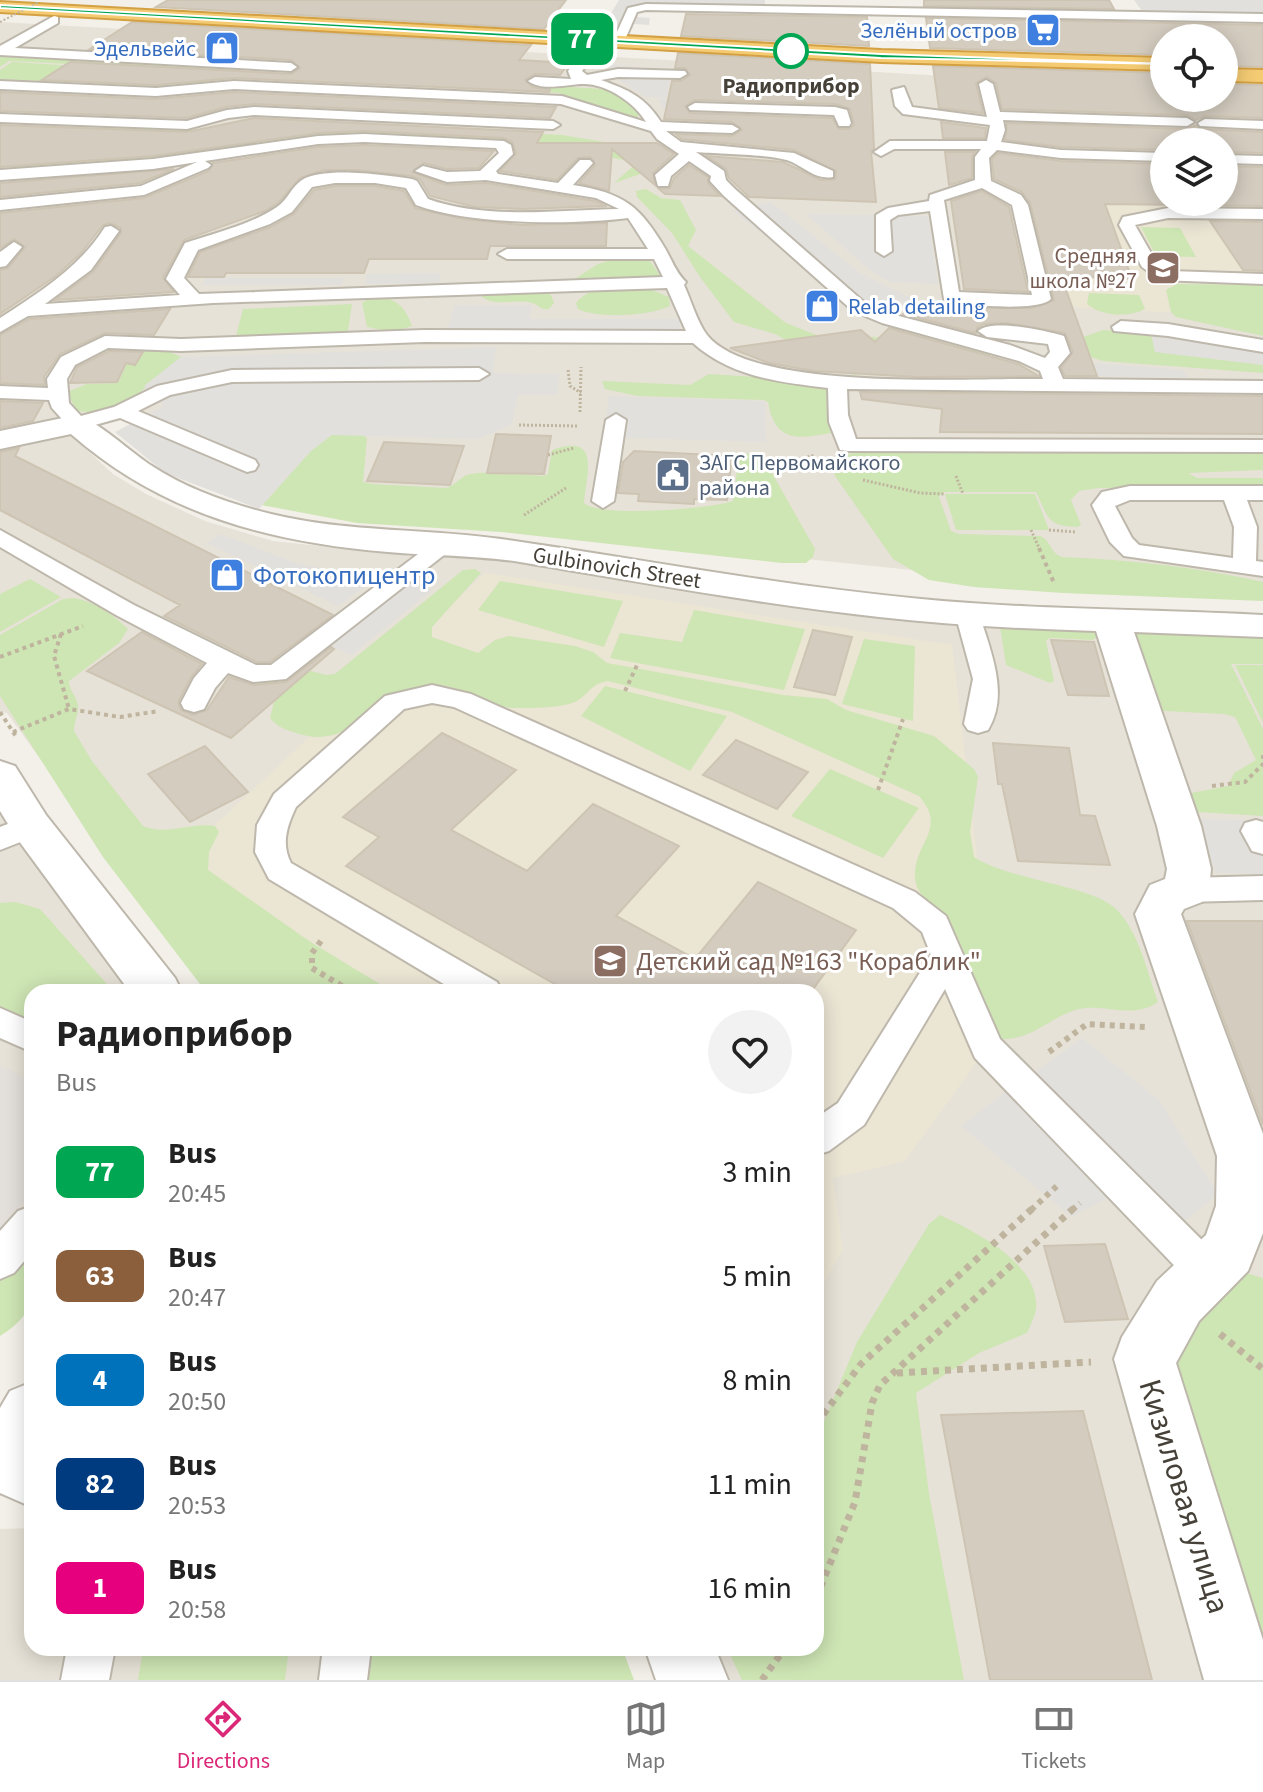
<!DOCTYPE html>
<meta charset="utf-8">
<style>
:root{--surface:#fff;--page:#f2f2f2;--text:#222;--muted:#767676;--line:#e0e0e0;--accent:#db2777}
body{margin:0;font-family:"Source Sans 3",sans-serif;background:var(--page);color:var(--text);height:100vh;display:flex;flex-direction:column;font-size:30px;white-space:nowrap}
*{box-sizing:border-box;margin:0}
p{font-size:26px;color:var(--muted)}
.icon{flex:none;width:44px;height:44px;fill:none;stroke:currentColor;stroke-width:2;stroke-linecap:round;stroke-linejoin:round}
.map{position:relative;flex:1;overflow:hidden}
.side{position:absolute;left:24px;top:984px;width:800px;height:672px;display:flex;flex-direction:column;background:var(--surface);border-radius:24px;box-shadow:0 4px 20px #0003}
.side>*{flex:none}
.badge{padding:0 16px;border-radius:12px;font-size:28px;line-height:52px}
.tools{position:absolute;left:1150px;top:24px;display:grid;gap:16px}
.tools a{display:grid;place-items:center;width:88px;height:88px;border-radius:50%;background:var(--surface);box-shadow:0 4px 20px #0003;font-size:40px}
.map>.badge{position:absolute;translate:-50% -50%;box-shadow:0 0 0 4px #fff}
.round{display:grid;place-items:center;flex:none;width:84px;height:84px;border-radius:42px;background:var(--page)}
.overview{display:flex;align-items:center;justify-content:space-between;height:136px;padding:0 32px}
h1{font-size:38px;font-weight:700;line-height:60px}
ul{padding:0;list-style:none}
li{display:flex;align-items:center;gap:24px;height:104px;padding:0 32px}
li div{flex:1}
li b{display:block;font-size:30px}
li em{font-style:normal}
li .badge{min-width:88px;font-weight:700;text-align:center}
.dock{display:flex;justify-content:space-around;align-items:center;height:112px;border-top:2px solid var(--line);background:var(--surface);font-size:22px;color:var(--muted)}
.dock a{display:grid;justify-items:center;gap:4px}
.dock .selected{color:var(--accent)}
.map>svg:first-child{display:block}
</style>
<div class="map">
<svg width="1263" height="1680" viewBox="0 0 1263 1680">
<rect width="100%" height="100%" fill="#f3f0e9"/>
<path fill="#e7e2d7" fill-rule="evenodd" d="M0,22L946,76L1164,84V98H1224L1263,88V597L1056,585L448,522L104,413L0,433ZM1164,142H1224V202H1164Z
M66,431L113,474L146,494L205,521L273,541L397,554H473L965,610L1263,623V1680H722L709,1648H816V992H209L7,713L0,712V444Z
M0,792L141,992H32V1296L0,1334Z
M32,1528V1648H600L613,1680H0V1529Z"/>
<path fill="#e3dfda" d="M0,1065L32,1081V1192L0,1229Z"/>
<path fill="#ebe5d4" d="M1263,177V311L1162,312L1071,307L1054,229L1069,204L1224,202Z
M485,573L952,645L986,930L987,1048L905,1161L833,1178L843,1250L816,1295V992H254L171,866Z"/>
<path fill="#cee5b4" d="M8,54L245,67L246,69L215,75L205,84L179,89L97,87L98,83L132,67L9,61L0,67V57Z
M12,62L76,66L78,69L59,82L0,79V70Z
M298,71L604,89L623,96L639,110L638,117L625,116L559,93L280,74Z
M273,122L562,135L611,143L613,151L632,152L652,170L614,183L637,163L609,157L593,161L504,143L363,136L153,162L14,169L18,126L204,130Z
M646,189L661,198L680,200L696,230L688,246L786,323L819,336L877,337L924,346L958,343L984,349L989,354L988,359L854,375L839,371L775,334L734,322L700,277L672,233L637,197L636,191Z
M1141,227L1180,228L1196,257L1156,256Z
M618,258L650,261L661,277L576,278L598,264Z
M1177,284L1263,285V336L1176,317L1171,312L1166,290Z
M647,288L669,297L670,306C650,316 598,319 578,309L576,303C591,283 625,288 647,288Z
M543,290L551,295L554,303L549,309C539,310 540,305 532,303C515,298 495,308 481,296L485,292Z
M1089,293L1139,295L1145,309C1128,318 1101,316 1087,304Z
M372,297C395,296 405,306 412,326L393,332L367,327L362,303Z
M352,304L348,331L236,336L243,309Z
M1103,330L1151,333L1230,359L1263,365V373L1103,361L1074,352L1071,348L1072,341Z
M139,349H163L181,357C152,380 119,422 76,410L67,392L87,384L118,383L133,350Z
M709,374L773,378L826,388L827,416L831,433C798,439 775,443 768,402L764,400L638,396L605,389L602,381L690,385Z
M318,426L360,433L367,438L363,482L372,484L446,488C456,485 459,478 467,475C481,470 527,475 544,476L548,474L552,450C602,432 586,475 584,503C601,518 709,509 733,501L739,455L755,453L763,457L815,549L813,557L806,563H782L501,532L357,523L256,504Z
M881,450H1263V470L1188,473L1197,478H1263V487L1099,488L1079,491L1071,500L1081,525L1078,527C1047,526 1049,519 1036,492H944L939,497L951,531L959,534L1040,536C1051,540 1050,553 1062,557C1130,560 1197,567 1263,582V601L1063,593L974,587L929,580L893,559L835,476L833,460L839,455Z
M945,494H1035L1049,530H956Z
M463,570L475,569L481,573L432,627V637L478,653L495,640L509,636L575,646L593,652L607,663L783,695L827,699L846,710L934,736L974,769L978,777L970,832L974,857C1011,881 1097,886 1118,911C1140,935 1147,972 1158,1002C1131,1020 1107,1003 1079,1009C1048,1017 1034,1041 998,1039C981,1000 965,959 945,921C936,904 915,897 915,876C914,843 948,829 919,796L732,712L608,681C588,684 588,698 572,703C556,708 534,708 517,708C485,709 461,682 429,685C372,690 357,753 296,733C285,729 278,728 270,718L274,702L249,691L254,683L296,677L311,671L326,675L335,674Z
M30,579L61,597L0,632V594Z
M500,581L623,601L604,647L478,610Z
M74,598C93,601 114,615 128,629L119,643L69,681C69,690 76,695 78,705C79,714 74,722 74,731L92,761L143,826C166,836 191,822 215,826L219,832L209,852L208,870L309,941L393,992H206L103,857L0,696V635L63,599Z
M694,610L805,629L784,690L610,658L620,633L682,642Z
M1081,619L1098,632V637L1092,640L1050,638L1046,641L1054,681L1050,683L1006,665L1000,627Z
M1263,622V664H1231L1263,729V816L1197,812L1188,799L1191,793L1228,786L1234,773L1256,760L1235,717L1224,714L1164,711L1158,706L1129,627Z
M864,639L915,646L913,721L842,704Z
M1235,665H1263V723Z
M605,686L727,716L690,771L581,716Z
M830,769L919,808L883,858L791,816Z
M15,902L40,909L114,992H32V1028L0,1012V903Z
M940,1215C974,1231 1040,1263 1036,1309C1035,1317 1030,1326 1027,1333L979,1353L916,1393L929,1494L964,1680H742L727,1648H816V1441L857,1342L929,1224Z
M32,1239C32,1284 44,1309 0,1336V1276Z
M1246,1273L1263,1278V1667L1169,1370L1180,1338Z
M143,1648H289L285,1680H138Z
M364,1648H622L634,1680H355Z"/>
<path fill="#e2e0dd" d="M619,0H765V12L639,10L637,17L650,18L649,25L633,24L632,29L602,28Z
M1134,0H1263V18L1145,15Z
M609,64L672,70L667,98L645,97L622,82L609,69Z
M658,99L859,106L860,122L684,117L675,108H664Z
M771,202L860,273L915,300L877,323L732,210Z
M806,214L928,216L938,284L891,282L873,273Z
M441,273L439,283L365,284L367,274Z
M206,278H344L341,285H202Z
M454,305H532L530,319H680V333L447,332Z
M1148,320L1263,338V365L1155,352Z
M496,347L493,373L559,374L558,395H518L512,424L478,439L332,435L311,451L259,509L165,473L115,432L164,406L144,386L181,357Z
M1081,362L1183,370L1188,378L1086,376Z
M609,396L765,401L766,442L603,437Z
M221,534L293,562L374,580L338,606L207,543Z
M412,580L433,589L352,655L330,646Z
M1194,819L1263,820V874L1216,873Z
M1082,1038L1159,1100L1218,1194L1176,1228L1026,1079Z
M1010,1088L1113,1195L1072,1217L961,1126Z"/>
<path fill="#d4ccbf" stroke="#cec4b3" stroke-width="2" fill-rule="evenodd" d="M168,0H566L544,29L156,7Z
M924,0H1109L1114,9L924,6Z
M686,14L867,17L869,46L681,36Z
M926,18L1263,25V67L1224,66V38H1164V55L930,48Z
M132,22L531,45L519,60L569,63L560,75L535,74L525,80L533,87L550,90L549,92L234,78L156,85L42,80L70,62L291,74L300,68L291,60L90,49Z
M678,53L870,64L874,149L871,151L876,202L749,197L729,178L726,169L707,156L783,162L821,180L835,179L836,171L794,150L682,139L676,134L732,136L742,130L732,122L664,119L672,81H681L690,75L685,68H675ZM695,100L836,104L850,109L854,125L849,129H839L832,118L690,113L685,106Z
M933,66L1164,73V98H1224V84L1263,85V118L1205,116L1196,120L1187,115L1002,109L996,83L987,77L976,83L983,113L939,108Z
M0,92L156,99L234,92L556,107L550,118L254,104L226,107L187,118L0,111Z
M254,118L543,132L537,143H657L674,154L653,173L655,185L612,149L609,191L579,183L595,165L590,157L578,158L557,180L500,171L516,153L512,142L504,138L364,131L318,133L153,156L0,167V125L187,132Z
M941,122L986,128L985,138H943Z
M1007,123L1187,129L1196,125L1200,129L1263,132V153L1224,152V142H1164V150L1061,147L1005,140Z
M364,145L494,151L479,168L447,169L424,163L412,172L446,185L486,183L595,201L607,206L523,209L475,207L430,196L420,179L412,176L356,170H324L300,178L279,202L265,211L184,240L163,278L174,292L55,300L93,272L121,233V228L110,223L103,225L81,253L56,276L0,314V270L8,268L25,247L14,239L0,248V213L144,198L209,171L213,163L318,147Z
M945,152H975L972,157V178L949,185Z
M998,153L1061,161L1164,164V202H1224V166L1263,167V206L1105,204L1132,279L1061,276L1097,376H1065L1061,368L1073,352L1065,333L1007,323L984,324L977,328L976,333L903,314L909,308H1032L1054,300L1030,203L1022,192L994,179L992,159Z
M689,165L708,177V183L720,196L665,194L659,189L670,188L674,178Z
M174,169L140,183L0,197V183Z
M335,186H375L404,191L415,208L463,219L521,225L607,223L606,246H490L487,259H369L364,273H226L224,277H188L200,252L271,227L294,214L314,190Z
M982,191L1009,207L1028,292L964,289L951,201Z
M1210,221L1263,222V271L1243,270Z
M170,309L154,335L105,333L60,354L44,377L45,385L0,383V335L29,319Z
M889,328L1018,364L1039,376L917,377L814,371L769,363L730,348L861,330L875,342Z
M109,351L143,352L135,365L126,363L117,382L70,383L77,367Z
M860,392L1263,396V434L940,432L942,409L862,399Z
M0,401L43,403L33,421L0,428Z
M496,434L551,436L544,474L487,473Z
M384,442L464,446L450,485L367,481Z
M19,448L15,456L333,615L270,662H257L164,616L180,605L0,510V452Z
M634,451L732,456L727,500L694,499V504L638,501L639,494L618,493L623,462Z
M813,630L852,637L835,695L794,687Z
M142,632L202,664L191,677L178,702L181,710L193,715L207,710L229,677L253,685L286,682L331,647L334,649L231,738L87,671Z
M1051,640L1094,642L1109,696L1068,695Z
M442,733L516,770L451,830L527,871L593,804L679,846L616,916L695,959L758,882L856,930L811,992H569L346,866L379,837L343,817Z
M736,740L808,772L777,809L703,775Z
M993,743L1069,748L1080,815L1095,816L1110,865L1018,861L1002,784H998Z
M205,746L248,792L190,822L148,774Z
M1187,921H1263V1125Z
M1105,1244L1128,1319L1065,1322L1044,1246Z
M1083,1411L1152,1680H990L941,1415Z"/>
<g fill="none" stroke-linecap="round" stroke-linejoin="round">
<g stroke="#beb8ac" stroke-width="4">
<path id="lane" d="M646,4L1263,14V22L646,10L637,12L623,44H615L613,41L628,8Z
M54,16L58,17V23L15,48L291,63L297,67L291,71L0,55V46Z
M591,46L597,50L582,71L587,75L618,69L685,71L687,74L680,78L618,77L601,80C629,90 645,97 661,122L732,125L739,129L732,133L666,131L681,142L794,153L833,171V177C817,180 806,169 792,162C775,154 717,154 696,152L724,171L726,180L735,189L865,303L895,315L1010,345L1045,358L1050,352L1048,344L987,337L978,331C992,318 1045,331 1064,336L1070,353L1058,367L1063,379L1263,381V393L847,389L848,415L856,439L1263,440V452L848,451L840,450L829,422L828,388C779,382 731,377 693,343L424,342L181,351L108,348L75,365L67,379L69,403L81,416L114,407L157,386L232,370L479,368L489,374L479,380L232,382L170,395L138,411L255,460L258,465L255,470L247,472L120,418L77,430L70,428L52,408L49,400L0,398V386L48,388L47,379L61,357L105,336L181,339L424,330L686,331L667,288L213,303L28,316L0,332V318C40,292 79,268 105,227L111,226L119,231L91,270L45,304L180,295L166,279L185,243C215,233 250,225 277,207C287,201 292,186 302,180C323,166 387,175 412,179L417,181L428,199C487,220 558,210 619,209L596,198L486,180L447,182L415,171L423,166L447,172L480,171L499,153L496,148L364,142L318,144L205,161L211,165L208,168L144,195L0,210V200L141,186L197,162L153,169L0,180V170L153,159L318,136L364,134L504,141L511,145L513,154L496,171L498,174L558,183L580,160H590L593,163L573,185C624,193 640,206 666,250C672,261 677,274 686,282L684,285C691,300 697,322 707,335C752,392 971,378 1043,379L1040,371L1019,361L882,323L853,311L724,196L710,181L711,176L689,161L671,176L668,186H658L655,175L679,154L657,139L651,131L561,104L234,89L156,96L0,89V81L156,88L234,81L562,96L646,122C635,103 607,84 584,84C566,84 543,92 528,81L535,77L571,79L568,71L587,47ZM335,183H375L406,188L416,205C469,225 572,225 628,218L648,249H507L498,254L507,259H654L663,277L199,294L184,278L198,250L270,224L292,212L312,187Z
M986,80L993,84L1000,112L1187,118L1194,122L1187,126L1003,120L1005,130L1001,142L1061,150L1164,153V161L1061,158L997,150L989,158L991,181L1021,195L1028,205L1051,299C1039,312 962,306 944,299L930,211L898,215L890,220L892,251L884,256L876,251V215L888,208L929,201L930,195L975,180V157L981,149H894L881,156L874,152L890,141H987L990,125L903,114L895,106L892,90L904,87L912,107L987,117L979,84ZM982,188L1012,205L1032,295L959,292L944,200Z
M695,103L835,107L847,110L851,123L849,126H839L834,115L690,110L688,107Z
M254,107L553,121L560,125L553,129L254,115L228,118L187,129L0,122V114L187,121L227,110Z
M1205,119L1263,121V129L1200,126L1198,123Z
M1224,155L1263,156V164L1224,163Z
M1168,208L1263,209V219L1168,218L1135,225L1155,260L1170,271L1263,274V284L1160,280L1142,267L1119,225L1123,217Z
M14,242L22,247L6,266L0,267V252Z
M1121,321L1168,324L1263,340V352L1168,336L1114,331L1112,327Z
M616,414L626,420L614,501L603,508L592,501L606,420Z
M1130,486H1263V500H1247L1257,527L1256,561L1263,562V576L1124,556L1110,542L1092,505L1102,492ZM1130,500H1224L1234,527L1233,558L1139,545L1132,538L1115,506Z
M0,530L134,605L256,665H271L438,539H454L458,544L286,679L253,682L228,673L215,688L204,709L194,712L184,709L181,703L194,678L207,663L116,615L0,547Z
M967,605L976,608L979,613C990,650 1010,694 988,730L978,733L968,730L964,724L973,679L955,613L958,608Z
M432,685L471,694L915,892L946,916L1000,1039L1220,1258L1226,1271L1220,1284L1206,1290L1192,1284L975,1058L945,989L864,1125L829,1151L816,1155V1118L838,1103L931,955L922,932L893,908L454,707L432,703L404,709L296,807C287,826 281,844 291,863L497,982L502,992H457L269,879L255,852L257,825L274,794L385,696Z
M31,815L41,818L46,826L41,834L0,850V827Z
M1256,820L1263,822V854L1252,851L1241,831L1245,823Z
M1263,876V900L1186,902L1175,898L1170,890L1175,882L1186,878Z
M0,1008L32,1022V1052L0,1038Z
M32,1206V1252L14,1273L0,1279V1231L18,1211Z
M67,1648H115L109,1680H61Z
M323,1648H371L367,1680H319Z"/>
</g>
<g stroke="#beb8ac" stroke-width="4">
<path id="street" d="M77,415C95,419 133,454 152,466C187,489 230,504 271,514C349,533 429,528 508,540C646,560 782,586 921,599C1035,610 1149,609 1263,615V637L1134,632L1201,826L1211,869L1209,890L1202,902L1184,909L1181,914L1263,1134V1233L1248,1271L1199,1321L1176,1363L1263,1640V1680H1204L1114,1359L1122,1337L1157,1281L1206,1235L1216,1206L1217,1156L1135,914L1150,885L1165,879L1167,869L1157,826L1096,631C1024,629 951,625 879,617C759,604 640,582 520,562C476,555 432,556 388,552C269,542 162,514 71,434L0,449V431Z
M0,761L15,766L46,815L175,978L182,992H130L16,837L0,811Z
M32,1382V1507L0,1493V1408L10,1391Z
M645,1648H715L728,1680H656Z"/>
</g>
<g stroke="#d3a043" stroke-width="4">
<path id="highway" d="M0,2L881,50L1164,58V70L881,62L0,12Z
M1224,69L1263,70V82L1224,81Z"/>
</g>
<path stroke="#bfb49e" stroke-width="3" stroke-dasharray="2 2" stroke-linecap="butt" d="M1104,278L1106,284L1123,285
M568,370L570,386L581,393
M580,412L581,367
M519,425L578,426
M548,455L574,448
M796,460L815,455
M803,469L831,471
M956,476L963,494
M863,480L920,493L945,494
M524,515L566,488
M1031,530L1040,550
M1049,530L1076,532"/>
<path stroke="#bfb49e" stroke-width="4" stroke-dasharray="4 4" stroke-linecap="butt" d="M1039,548L1054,583
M61,634L54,656L69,709
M0,657L83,626
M625,691L638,663
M0,712L17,738
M13,732L69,709L120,717L159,711
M1212,786L1245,782L1263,764V755
M878,790L903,719"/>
<path stroke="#bfb49e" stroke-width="6" stroke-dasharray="5 5" stroke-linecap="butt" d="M321,941L312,953V968L352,992
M1049,1052L1087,1024L1146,1027
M1031,1210L1059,1184
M1072,1210L1080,1203"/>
<path stroke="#bfb49e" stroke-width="7" stroke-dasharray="6 6" stroke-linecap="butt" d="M1220,1334L1263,1369
M897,1373L1091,1362
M816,1424L861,1364L1033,1208
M816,1598L855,1502L872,1403L880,1385L1074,1208
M762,1680L785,1648"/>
<use href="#lane" fill="#fff" fill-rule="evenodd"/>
<use href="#street" fill="#fff" fill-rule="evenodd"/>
<use href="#highway" fill="#f4cb73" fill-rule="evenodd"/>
<path stroke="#bfb49e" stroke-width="2" stroke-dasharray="2 2" stroke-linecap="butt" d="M0,22L39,2"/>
</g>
<path fill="#00a651" stroke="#fff" stroke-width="2" d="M0,5L881,54L1167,64L881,58L0,8Z"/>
<defs>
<g id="supermarket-square" transform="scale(1.8)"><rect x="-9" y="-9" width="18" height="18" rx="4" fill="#3f7fe0" stroke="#fff"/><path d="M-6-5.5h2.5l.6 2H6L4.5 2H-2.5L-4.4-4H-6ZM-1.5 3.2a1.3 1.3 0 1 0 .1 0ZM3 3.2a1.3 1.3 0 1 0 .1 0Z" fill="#fff"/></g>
<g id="shop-square" transform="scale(1.8)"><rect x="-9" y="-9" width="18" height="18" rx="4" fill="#3f7fe0" stroke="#fff"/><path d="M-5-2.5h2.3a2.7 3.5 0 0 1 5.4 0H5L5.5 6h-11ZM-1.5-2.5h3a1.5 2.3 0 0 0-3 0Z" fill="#fff"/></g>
<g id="school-square" transform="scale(1.8)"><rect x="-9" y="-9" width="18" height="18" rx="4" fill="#8d6e63" stroke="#fff"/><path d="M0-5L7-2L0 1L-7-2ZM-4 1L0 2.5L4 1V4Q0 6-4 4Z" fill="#fff"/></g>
<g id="civic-square" transform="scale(1.8)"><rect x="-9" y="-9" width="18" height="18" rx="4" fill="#5c6f8a" stroke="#fff"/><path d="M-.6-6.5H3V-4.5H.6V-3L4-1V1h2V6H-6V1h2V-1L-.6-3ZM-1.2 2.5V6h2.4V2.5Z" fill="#fff"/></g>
</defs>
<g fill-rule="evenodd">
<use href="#supermarket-square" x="1043" y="30"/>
<use href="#shop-square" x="222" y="48"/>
<use href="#school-square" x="1163" y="268"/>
<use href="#shop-square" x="822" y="306"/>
<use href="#civic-square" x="673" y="475"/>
<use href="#shop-square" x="227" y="575"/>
<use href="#school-square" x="610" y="961"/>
</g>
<circle fill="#fff" stroke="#00a651" stroke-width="4" cx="791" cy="51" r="16"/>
<g text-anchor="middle" stroke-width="6" stroke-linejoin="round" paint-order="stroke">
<g font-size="22" fill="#366cbe" stroke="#fff" text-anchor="end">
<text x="1017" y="38">Зелёный остров</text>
<text x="196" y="56">Эдельвейс</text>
<text x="848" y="314" text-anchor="start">Relab detailing</text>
</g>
<g font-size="22" font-weight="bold" fill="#464138" stroke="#fff">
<text x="791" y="93">Радиоприбор</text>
</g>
<g font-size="22" fill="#785e54" stroke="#fff" text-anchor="end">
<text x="1137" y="263">Средняя<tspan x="1137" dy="25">школа №27</tspan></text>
</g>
<g font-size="22" fill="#4e5e75" stroke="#fff" text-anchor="start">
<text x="699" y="470">ЗАГС Первомайского<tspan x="699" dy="25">района</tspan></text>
</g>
<g font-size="22" fill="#464138" stroke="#fff">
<text transform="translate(617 567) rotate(9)" y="8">Gulbinovich Street</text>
</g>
<g font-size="26" fill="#366cbe" stroke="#fff" text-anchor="start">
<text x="253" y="584">Фотокопицентр</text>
</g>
<g font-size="26" fill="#785e54" stroke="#fff" text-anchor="start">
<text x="636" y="970">Детский сад №163 "Кораблик"</text>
</g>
<g font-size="32" fill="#464138" stroke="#fff">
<text transform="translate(1185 1496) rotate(73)" y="11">Кизиловая улица</text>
</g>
</g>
</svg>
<div class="tools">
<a><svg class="icon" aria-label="locate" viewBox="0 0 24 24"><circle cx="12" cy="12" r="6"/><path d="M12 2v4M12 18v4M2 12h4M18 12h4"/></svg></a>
<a><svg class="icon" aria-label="layers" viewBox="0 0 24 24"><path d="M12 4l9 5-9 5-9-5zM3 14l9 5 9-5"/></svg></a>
</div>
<b class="badge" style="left:582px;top:39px;background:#00a651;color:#fff">77</b>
<section class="side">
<div class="overview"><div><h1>Радиоприбор</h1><p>Bus</p></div><a class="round"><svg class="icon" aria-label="heart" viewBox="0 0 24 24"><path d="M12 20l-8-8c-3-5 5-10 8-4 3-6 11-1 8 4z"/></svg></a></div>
<ul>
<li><span class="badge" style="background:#00a651;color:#fff">77</span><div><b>Bus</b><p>20:45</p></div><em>3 min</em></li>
<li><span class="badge" style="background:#8b5e3c;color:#fff">63</span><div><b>Bus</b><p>20:47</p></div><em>5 min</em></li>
<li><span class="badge" style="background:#0072bc;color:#fff">4</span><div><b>Bus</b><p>20:50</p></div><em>8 min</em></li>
<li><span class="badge" style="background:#003b80;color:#fff">82</span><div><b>Bus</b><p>20:53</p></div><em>11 min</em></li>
<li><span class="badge" style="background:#e6007e;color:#fff">1</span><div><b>Bus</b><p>20:58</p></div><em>16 min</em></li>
</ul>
</section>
</div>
<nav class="dock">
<a class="selected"><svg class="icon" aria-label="directions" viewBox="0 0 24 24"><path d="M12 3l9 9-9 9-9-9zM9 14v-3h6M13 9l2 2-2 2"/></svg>Directions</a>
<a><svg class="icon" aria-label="map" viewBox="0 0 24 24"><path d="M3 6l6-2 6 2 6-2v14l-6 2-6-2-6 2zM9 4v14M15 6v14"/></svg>Map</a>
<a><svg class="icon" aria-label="tickets" viewBox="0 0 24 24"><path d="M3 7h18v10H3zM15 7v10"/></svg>Tickets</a>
</nav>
